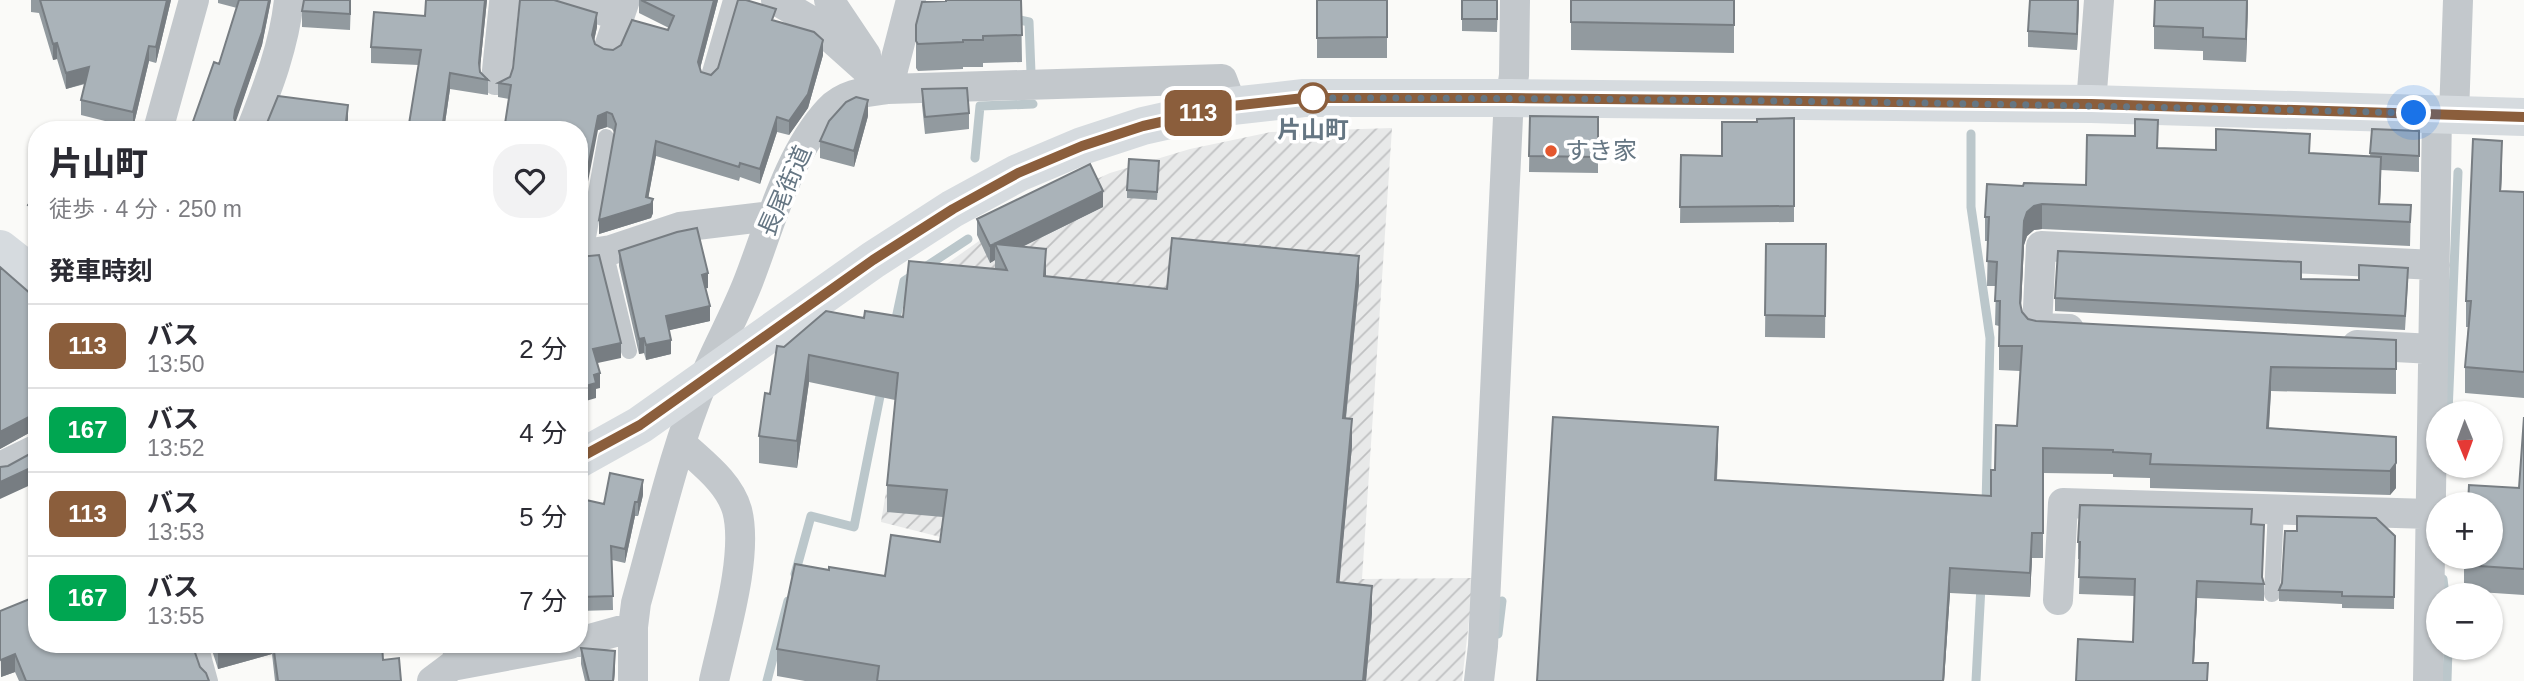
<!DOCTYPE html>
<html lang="ja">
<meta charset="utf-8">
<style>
:root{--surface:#fff;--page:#f2f2f3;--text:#2b2b33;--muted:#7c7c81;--line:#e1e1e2}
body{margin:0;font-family:Arial,"Noto Sans JP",sans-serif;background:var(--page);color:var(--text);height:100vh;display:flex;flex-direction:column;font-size:26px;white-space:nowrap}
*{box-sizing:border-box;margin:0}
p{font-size:23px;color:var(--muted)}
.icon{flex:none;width:38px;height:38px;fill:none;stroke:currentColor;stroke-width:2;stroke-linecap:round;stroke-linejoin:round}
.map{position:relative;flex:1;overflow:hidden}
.sheet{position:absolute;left:28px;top:121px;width:560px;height:532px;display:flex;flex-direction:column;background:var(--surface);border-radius:28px;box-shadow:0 2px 5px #0004}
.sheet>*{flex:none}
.badge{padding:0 14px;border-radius:10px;font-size:24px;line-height:46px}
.needle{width:46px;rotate:179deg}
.controls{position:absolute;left:2426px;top:401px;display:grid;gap:14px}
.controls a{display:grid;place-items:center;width:77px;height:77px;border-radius:50%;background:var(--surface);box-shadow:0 2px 5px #0004;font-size:35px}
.you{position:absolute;width:35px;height:35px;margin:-18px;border:5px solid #fff;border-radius:50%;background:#1a73e8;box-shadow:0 0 0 10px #1a73e833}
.map>.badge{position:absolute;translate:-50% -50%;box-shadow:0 0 0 4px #fff}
h2{padding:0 21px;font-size:26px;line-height:63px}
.round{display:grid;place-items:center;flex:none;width:74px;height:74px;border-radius:28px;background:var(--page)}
.overview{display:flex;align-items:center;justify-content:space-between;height:119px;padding:0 21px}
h1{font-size:33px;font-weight:800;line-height:52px}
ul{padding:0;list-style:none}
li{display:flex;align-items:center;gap:21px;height:84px;padding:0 21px;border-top:2px solid var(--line)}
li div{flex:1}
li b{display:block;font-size:26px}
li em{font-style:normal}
li .badge{min-width:77px;font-weight:700;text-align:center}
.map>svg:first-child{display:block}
</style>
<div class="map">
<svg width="2524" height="681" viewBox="0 0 2524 681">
<defs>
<pattern id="industrial-furrows" width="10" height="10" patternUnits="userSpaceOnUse" patternTransform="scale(1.75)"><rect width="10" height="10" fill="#e8e9e9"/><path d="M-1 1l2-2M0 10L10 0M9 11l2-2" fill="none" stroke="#c0c1c2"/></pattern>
</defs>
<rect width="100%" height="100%" fill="#fafaf8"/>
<path fill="url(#industrial-furrows)" d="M1392,128L1362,579L1474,578L1462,681H962L972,545L881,522L921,282L1013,217L1110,173L1190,149L1271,132Z"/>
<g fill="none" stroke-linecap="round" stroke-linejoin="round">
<path stroke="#bbc7cb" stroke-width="9" d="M1011,18L1029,22L1031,73
M1971,134V207L1990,338L1986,505
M975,158L980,106L1033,104
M894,328L904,281L968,239
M2448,413L2458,172
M795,574L811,516L854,527L882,386
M2443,579L2445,595
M1498,634L1502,601
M767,681L788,601
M1976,681L1981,586
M2447,681L2448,648"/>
<path stroke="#c3c8cc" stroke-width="16" d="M708,79L731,0
M605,251L629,351
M585,254L606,137
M2272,594L2276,509
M197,644L201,648L210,681
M450,644L452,666"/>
<path stroke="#c3c8cc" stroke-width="30" d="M571,0L619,16
M776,0L813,22L888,89
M829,0L866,55
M609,47L625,0
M496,80L504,3L508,0
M888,89L911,0
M2091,104L2099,0
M2454,115L2458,0
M158,130L194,0
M251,130C268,87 284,46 289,0
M579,255L611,250L680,227L772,216
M2069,329L2037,328L2041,246L2435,265
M2357,345L2433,349
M682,444C702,463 729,482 737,510C749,555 724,635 714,681
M0,467L37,449
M2058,600L2063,503L2430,514
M633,627V681
M579,642L633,627L636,603C657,529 674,451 704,379C718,345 737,312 750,277C771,222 789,153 829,110C845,93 866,92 888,89L1222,79L1232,106
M432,681L452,666L570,644
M1479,681L1483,646L1508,117L1514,75L1515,0
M2428,681L2437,114"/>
<path stroke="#d6dbdf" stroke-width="38" d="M0,249L37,278
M579,459L640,425L873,260L952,209L1018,173L1082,146L1143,126L1232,106L1304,98H1511L2091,104L2524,117"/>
</g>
<path fill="#929a9f" d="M31,0H171L156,63L149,61L133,128L81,115V100L85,84L66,89L57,59L53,60L39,13L31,12Z
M218,0H271L262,45L235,122L190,130L219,64L237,8L218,3Z
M351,0L350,30L302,27V11Z
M487,0L480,68V72L488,80V95L450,89L444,130H408L419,65L371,63V47L425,16Z
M639,0H718L700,69L701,72L711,75L776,21L823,55L808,108L789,135L777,132L760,184L740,177L739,181L656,156L648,198L653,213L651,218L599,234L615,134L612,129L607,127L598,130L509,99L498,97V83L597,27L594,41L595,44L604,49L613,50L668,30L669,28L639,13Z
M1021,0L1022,62L983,63V67H963V69L918,71L916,68V25L946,1Z
M1317,0H1387V58H1317Z
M1462,0H1498L1497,32L1462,31Z
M1571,0H1734V53L1571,50Z
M2079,0L2077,50L2028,47V31Z
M2248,0L2246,62L2203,60V51L2154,49V26Z
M922,89L969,113V129L925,134L922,105Z
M868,116L854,167L820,158V141Z
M1530,116L1598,117V173L1529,172Z
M1794,118V222L1680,223L1681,155L1722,156L1757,122Z
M2372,129L2419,131V172L2381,170L2380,204L2411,205L2410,246L2042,229L2034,230L2027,236L2024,245L2021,307L2022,312L2028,319L2036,321L2396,340V394L2271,391L2269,428L2396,437V488L2390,495L2150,488V478L2113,477V474L2043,473V558H2032L2030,597L1950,593L1944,681H1537L1718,452L1717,480L1991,496L1995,470L2017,426L2020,371L1999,370V326L1995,325L1996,286H1987L1988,241H1985V217L2023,186L2086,185L2135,136L2158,148L2310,153L2370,156Z
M2502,167L2501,191L2524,192V398L2465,393V367L2468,327H2466V301Z
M1159,169L1157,200L1127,198V190Z
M37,194V228L28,221V205Z
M1103,207L1022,247L1046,276L1167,289L1359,283L1346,418L1352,446L1339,582L1372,613L1366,681H805L777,676V649L829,570L885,576L940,542L943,517L887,512V485L895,400L809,382L797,468L759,463V436L770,394L784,347L864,318L903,317L995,268V260L990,263L977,235V219Z
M1766,244H1826L1825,338L1765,337Z
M619,251L708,288H705L710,321L669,330L671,354L646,360L644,353L639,354L619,266Z
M2301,279L2408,281L2405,330L2055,311V298Z
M37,292V432L29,433L0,449L31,294Z
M2524,417V595L2464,591V565L2519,488Z
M643,495L638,516H635L625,563L612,560L613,610L579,611V530Z
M2252,524L2264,542L2262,578L2264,584V601L2197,598L2194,663L2208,681L2133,642L2135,596L2079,594L2080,559H2078V542Z
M2395,536L2394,609L2342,608V604L2279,601V590Z
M0,611L200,667L209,681H19L15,672L1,677Z
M210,644H382L383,660L401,681H275L272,654L218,669Z
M581,648L615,667L614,681H585L581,664Z"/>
<path fill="#777d82" d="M167,0H171L156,63V47Z
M269,0H271L262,45L235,124L234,118L235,110Z
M485,0H487L479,78V63Z
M714,0H718L698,76V62Z
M2078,0H2079L2077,50V34Z
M2247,0H2248L2246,62V39Z
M597,13V27L592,50V35Z
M823,40V55L808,108L789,135V121Z
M57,43V59L53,60V44Z
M149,46V61L133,128V112Z
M89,67V82L66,89V73Z
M450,73V89L444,130H442Z
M868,100V116L854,167V151Z
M348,105V119L347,130H345Z
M607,112V127L598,130L579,228V213L598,116Z
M777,117V132L760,184V169Z
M656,141V156L647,205L653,199V213L651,218L599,234V220L646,197Z
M2502,141V167L2500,217V191Z
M2381,157V182L2379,220V204Z
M1103,191V207L1001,257L995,244V260L990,263V246Z
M2042,204V229L2034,230L2027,236L2024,245L2020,327V303L2024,221L2027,212L2034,206Z
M1046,249V276H1044Z
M1359,256V283L1343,445V418Z
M708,273V288L702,289V275Z
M710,306V321L666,331V316Z
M644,338V353L639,354V339Z
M671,340V354L646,360V345Z
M621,343V358L593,364V349Z
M809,355V382L797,468V441Z
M2271,367V391L2267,453V428Z
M600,373V388L596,389V398L579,403V409V388L594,375Z
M29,417V433L0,449V432Z
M1352,419V446L1337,609V582Z
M1718,427V452L1715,504V480Z
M2396,437V488L2390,495V471Z
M37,465V482L0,499V482Z
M643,480V495L638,516V502Z
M635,502V516L625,563V549Z
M2032,533V558L2030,597V573Z
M1950,568V593L1944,681H1943Z
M2197,581V598L2193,680V663Z
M1372,586V613L1366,681H1363Z
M244,644H272V654L218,669V652Z
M615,651V667L614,681H613Z
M15,654V672L1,677V660Z"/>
<path fill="#aab3b9" stroke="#777d82" stroke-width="2" d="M40,0H167L156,47L149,46L133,112L81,100L89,67L66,73L57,43L53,44Z
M239,0H269L262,32L235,110L234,118L237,127L241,130H190L214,62L219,64Z
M304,0H350V14L302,11Z
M426,0H485L479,63L480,72L488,80L450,73L442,130H408L421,50L371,47L374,12L425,16Z
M520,0H554L597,13L592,35L595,44L604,49L613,50L621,45L632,20L668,30L674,16L641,0H714L698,62L701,72L711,75L718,68L738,0H746L776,9L772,20L814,32L823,40L808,94L789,121L777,117L760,169L740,163L739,167L656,141L646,197L653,199L651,204L599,220L616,124L612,114L607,112L598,116L579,213V130H504L511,85L498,83L510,77L513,68Z
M946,0H1021L1022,35L983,36V40H963V42L918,44L916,41V25L922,2L946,1Z
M1317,0H1387V37L1317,38Z
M1462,0H1497V19H1462Z
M1571,0H1734V25L1571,22Z
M2030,0H2078L2077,34L2028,31Z
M2155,0H2247L2246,39L2203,37V28L2154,26Z
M967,88L969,113L925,117L922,89Z
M278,96L348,105L345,130H262L267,123Z
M856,97L868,100L854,151L820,141L829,121L846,102Z
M1530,116L1598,117V157L1529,156Z
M1794,118V206L1680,207L1681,155L1722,156V122H1757V119Z
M2135,119L2158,120L2157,148L2216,150V129L2310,134L2309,153L2381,157L2379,204L2411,205L2410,222L2042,204L2034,206L2027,212L2024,221L2020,303L2022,312L2028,319L2036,321L2396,340V369L2271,367L2267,428L2396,437V463L2390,471L2150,464L2151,454L2113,452V450L2043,448V533H2032L2030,573L1950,568L1943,681H1537L1553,417L1718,427L1715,480L1991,496V470H1995L1996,425L2017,426L2022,346H1999L2000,301H1995L1997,262L1987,261L1989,217H1985L1987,184L2023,186L2024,183L2086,185L2087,135L2135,136Z
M2372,129L2419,131V156L2370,153Z
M2473,139L2502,141L2500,191L2524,192V372L2465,367L2471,301H2466Z
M1129,159L1159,161L1157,192L1127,190Z
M1090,164L1103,191L990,246L977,219Z
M37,194V212L28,205Z
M697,228L708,273L702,275L710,306L666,316L671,340L646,345L644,338L639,339L619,251L677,232Z
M1172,238L1359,256L1343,418L1352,419L1337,582L1372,586L1363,681H877L879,666L777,649L795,564L829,570V567L885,576L891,535L940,542L947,490L887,485L898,373L809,355L797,441L759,436L765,393L770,394L777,346L784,347L826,311L864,318L865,311L903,317L909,261L1007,270L995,244L1046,249L1044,276L1167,289Z
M1766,244H1826L1825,316L1765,315Z
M2058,251L2301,262V279L2359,280V265L2408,268L2405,316L2055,298Z
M599,255L621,343L593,349L600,373L594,375L596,383L579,388V257Z
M0,267L31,294L37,292V415L29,417L0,432Z
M2524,417V569L2464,565L2465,556H2490V504H2468L2469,485L2519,488Z
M37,450V465L0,482V467L8,466Z
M610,473L643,480L638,502H635L625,549L611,546L613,596L579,597V530L586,500L604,504Z
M2080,505L2252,509L2251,524L2264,525L2262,577L2264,584L2197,581L2193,663H2208L2207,681H2076L2078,639L2133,642L2135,579L2079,577L2080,542H2078Z
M2297,516L2376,518L2395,536L2394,597L2342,596V592L2279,590L2282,583L2285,531H2297Z
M37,596V644H192L200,667L206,673L209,681H26L15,654L1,660L0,659V611Z
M216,644H244L218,652Z
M273,644H382L383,660L399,658L401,681H278Z
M581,648L615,651L613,681H589Z"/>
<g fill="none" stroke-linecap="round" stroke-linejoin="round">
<g stroke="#fff" stroke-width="16">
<path id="line" d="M579,458L640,425L873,260L953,209L1018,173L1082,146L1143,126L1232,106L1304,98H1511L2091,104L2524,117"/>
</g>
<use href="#line" stroke="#8b5e3c" stroke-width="10"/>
<path stroke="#657683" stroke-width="7" stroke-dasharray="0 12.6" d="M1313,98H1304C1674,98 2044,104 2414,113"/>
</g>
<circle fill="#fff" stroke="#8b5e3c" stroke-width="3.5" cx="1313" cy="98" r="14"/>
<circle fill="#e4572e" stroke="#fff" stroke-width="2.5" cx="1551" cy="151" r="7"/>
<g text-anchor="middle" stroke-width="7" stroke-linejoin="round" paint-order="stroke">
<g font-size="24" font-weight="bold" fill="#657683" stroke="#fff">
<text x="1313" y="138">片山町</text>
</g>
<g font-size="24" fill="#657683" stroke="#fff" text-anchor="start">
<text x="1565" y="159">すき家</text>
</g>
<g font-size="24" fill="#657683" stroke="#fff">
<text transform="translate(785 191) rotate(-66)" y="8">長尾街道</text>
</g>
</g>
</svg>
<div class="controls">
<a><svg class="needle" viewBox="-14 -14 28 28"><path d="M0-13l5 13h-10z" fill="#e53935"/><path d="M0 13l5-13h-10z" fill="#7c7c81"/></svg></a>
<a>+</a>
<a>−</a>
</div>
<div class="you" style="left:2414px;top:113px"></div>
<b class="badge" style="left:1198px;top:113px;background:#8b5e3c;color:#fff">113</b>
<section class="sheet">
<div class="overview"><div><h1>片山町</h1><p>徒歩 · 4 分 · 250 m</p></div><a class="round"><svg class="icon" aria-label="heart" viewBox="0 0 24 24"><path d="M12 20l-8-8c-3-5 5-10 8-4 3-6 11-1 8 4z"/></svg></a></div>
<h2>発車時刻</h2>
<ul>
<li><span class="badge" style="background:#8b5e3c;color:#fff">113</span><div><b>バス</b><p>13:50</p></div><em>2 分</em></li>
<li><span class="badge" style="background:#00a651;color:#fff">167</span><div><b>バス</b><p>13:52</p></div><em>4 分</em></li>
<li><span class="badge" style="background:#8b5e3c;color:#fff">113</span><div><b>バス</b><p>13:53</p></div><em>5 分</em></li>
<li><span class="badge" style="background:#00a651;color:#fff">167</span><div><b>バス</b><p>13:55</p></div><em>7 分</em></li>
</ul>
</section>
</div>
